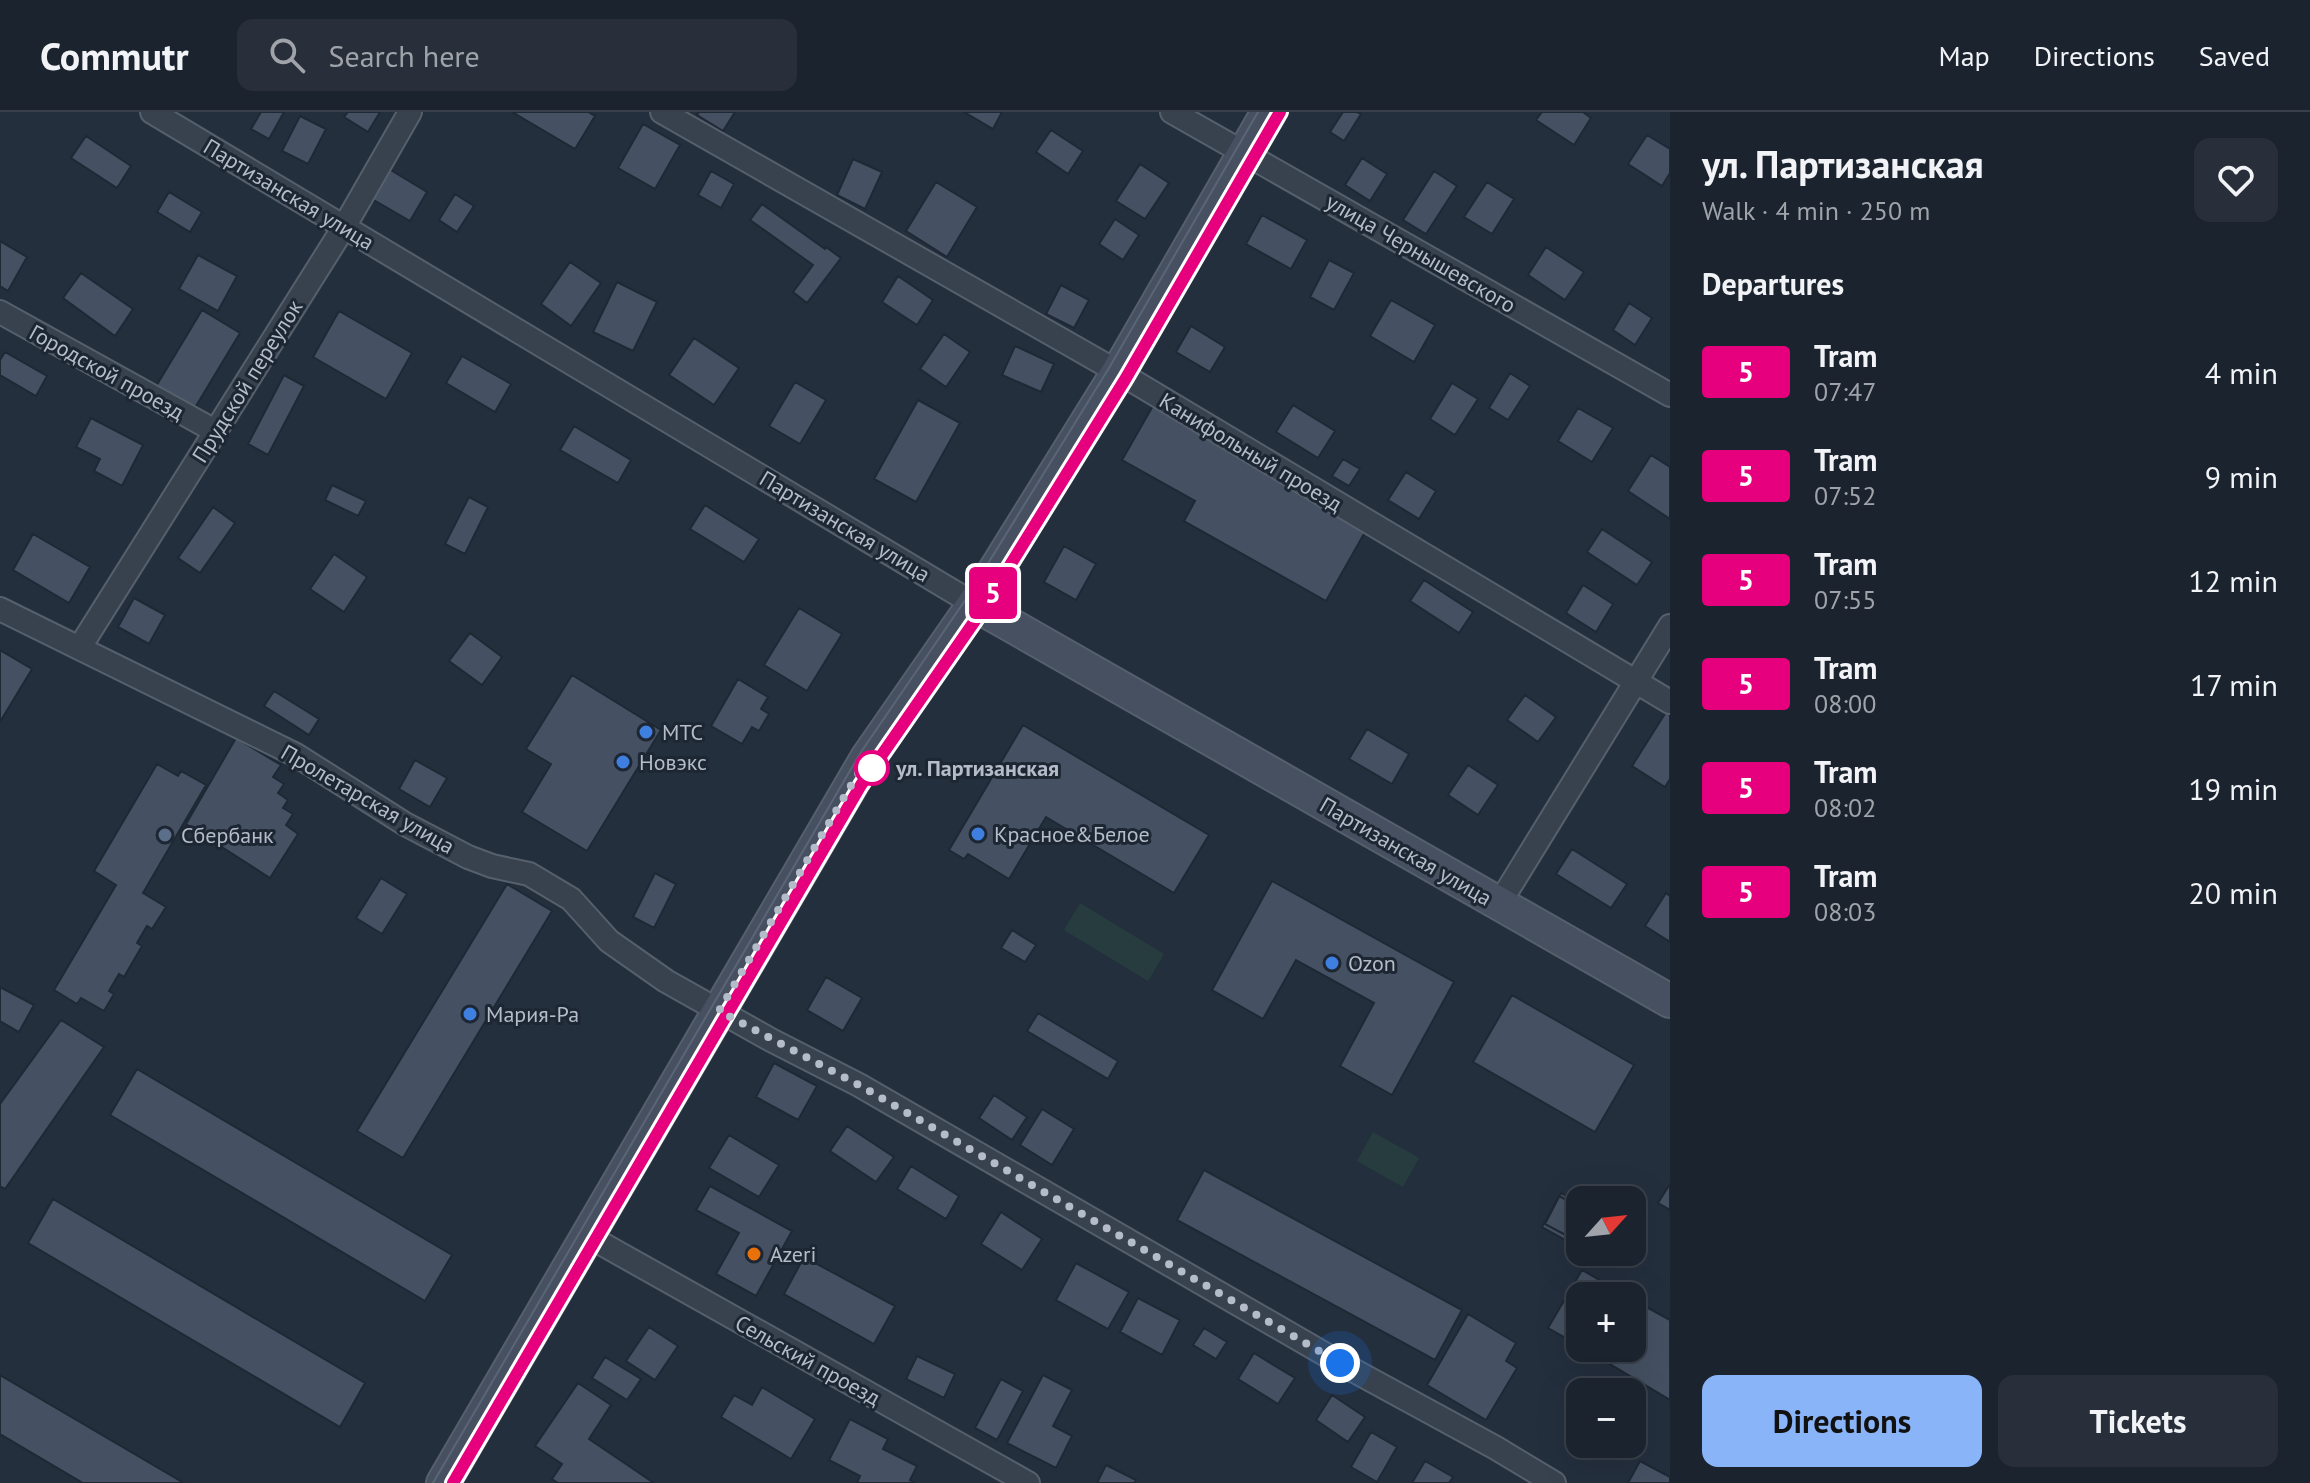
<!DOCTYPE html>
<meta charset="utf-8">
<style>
:root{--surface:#1b232e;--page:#282f3a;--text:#f1f3f6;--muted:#a0a4aa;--line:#39404a;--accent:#8ab4f8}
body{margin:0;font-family:"PT Sans",sans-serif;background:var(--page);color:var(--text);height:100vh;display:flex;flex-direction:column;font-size:30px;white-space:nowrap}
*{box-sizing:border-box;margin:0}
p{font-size:26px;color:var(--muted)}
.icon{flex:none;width:44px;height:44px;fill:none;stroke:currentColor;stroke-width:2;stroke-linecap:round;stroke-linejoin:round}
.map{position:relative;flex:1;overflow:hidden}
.sheet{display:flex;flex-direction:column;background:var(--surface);width:640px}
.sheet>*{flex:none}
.badge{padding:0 16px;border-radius:6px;font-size:28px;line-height:52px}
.needle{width:52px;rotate:63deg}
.fabs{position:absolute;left:1566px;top:1074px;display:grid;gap:16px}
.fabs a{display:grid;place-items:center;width:80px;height:80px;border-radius:16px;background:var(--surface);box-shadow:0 8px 32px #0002,0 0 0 2px var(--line);font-size:40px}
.you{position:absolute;width:40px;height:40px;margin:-20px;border:6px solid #fff;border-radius:50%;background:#1a73e8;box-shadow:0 0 0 12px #1a73e833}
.map>.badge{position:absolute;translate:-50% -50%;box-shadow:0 0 0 4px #fff}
h2{padding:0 32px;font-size:30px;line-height:72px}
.round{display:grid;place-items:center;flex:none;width:84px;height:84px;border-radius:16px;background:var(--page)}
.overview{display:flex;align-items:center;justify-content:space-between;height:136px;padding:0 32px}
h1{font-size:38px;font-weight:700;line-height:60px}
.primary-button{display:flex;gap:16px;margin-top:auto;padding:16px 32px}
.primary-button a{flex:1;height:92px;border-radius:16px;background:var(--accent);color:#111;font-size:32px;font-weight:700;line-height:92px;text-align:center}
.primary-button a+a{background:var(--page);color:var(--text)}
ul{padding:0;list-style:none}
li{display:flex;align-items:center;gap:24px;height:104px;padding:0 32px}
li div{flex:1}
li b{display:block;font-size:30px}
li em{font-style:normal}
li .badge{min-width:88px;font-weight:700;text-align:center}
header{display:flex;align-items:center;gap:48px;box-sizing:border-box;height:112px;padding:0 40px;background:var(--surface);border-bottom:2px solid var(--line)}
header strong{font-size:38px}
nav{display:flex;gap:44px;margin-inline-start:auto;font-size:28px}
.search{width:560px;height:72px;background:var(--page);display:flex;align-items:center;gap:20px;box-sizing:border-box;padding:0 28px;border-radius:16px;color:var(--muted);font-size:30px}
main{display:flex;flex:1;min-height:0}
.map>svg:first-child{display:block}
</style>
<header>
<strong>Commutr</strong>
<div class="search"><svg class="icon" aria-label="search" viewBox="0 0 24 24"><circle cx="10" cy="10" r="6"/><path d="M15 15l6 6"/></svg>Search here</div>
<nav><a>Map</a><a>Directions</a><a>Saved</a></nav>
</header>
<main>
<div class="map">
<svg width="1670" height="1371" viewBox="0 0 1670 1371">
<rect width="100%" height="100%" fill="#242f3e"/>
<path fill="#263c3f" d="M1080,791L1164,842L1148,869L1064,818Z
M1373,1020L1419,1046L1403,1075L1357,1049Z"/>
<path fill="#455162" stroke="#1f2835" stroke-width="2" d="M261,0H284L269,27L251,17Z
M348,0H380L368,20L344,5Z
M512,0H588L595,4L575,37Z
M699,0H735L723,19L697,3Z
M964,0H1002L993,17Z
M1343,0H1357L1361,2L1344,29L1330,20Z
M1542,0H1583L1591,6L1574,33L1536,8Z
M300,4L326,17L308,52L282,39Z
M643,12L680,33L655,77L618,56Z
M1051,18L1083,39L1068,62L1036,40Z
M1647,23L1670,37V61L1662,74L1628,52Z
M86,24L131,54L117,76L71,46Z
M1362,46L1387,62L1370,89L1345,73Z
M853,47L882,60L865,97L837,83Z
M1140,52L1169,71L1145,107L1116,89Z
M389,57L427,80L410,109L372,87Z
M711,59L734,72L721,96L698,83Z
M1434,59L1457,74L1426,122L1403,108Z
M936,70L977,95L947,145L906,119Z
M1487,70L1514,87L1492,122L1464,105Z
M169,80L202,100L190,120L157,100Z
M455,82L474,94L457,120L439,108Z
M762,92L825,137L826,135L841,146L807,191L793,180L813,153L750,108Z
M1262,103L1307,128L1291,157L1246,132Z
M1115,107L1139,123L1123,148L1099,132Z
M0,129L27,145L8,179L0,174Z
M1546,135L1584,160L1565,188L1528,163Z
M198,143L237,164L218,199L179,177Z
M1329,148L1354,161L1334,198L1310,185Z
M570,150L601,171L571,214L541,192Z
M81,161L133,197L115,224L63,186Z
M898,164L933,188L917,213L882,190Z
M617,170L657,190L633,239L593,220Z
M1061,173L1089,188L1074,216L1046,202Z
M1391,188L1435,213L1414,250L1370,224Z
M1629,191L1652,206L1635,233L1613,218Z
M202,198L240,221L193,299L155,276Z
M339,199L412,241L386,287L313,245Z
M1191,214L1225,235L1210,260L1176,240Z
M944,222L970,240L946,275L920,257Z
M694,226L739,256L714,293L669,263Z
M1015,234L1054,252L1041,280L1002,263Z
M5,240L47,264L36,284L0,263V248Z
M462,244L511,272L495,300L446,271Z
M1510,261L1530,274L1508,308L1489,296Z
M284,263L304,274L268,343L248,332Z
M795,270L826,288L800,332L769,314Z
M1452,271L1478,287L1455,323L1430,307Z
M918,288L960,311L916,390L874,367Z
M1154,292L1369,413L1326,489L1184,409L1195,389L1122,348Z
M1293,293L1335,319L1318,346L1276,320Z
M1578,296L1613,316L1592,350L1558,329Z
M91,306L143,333L122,374L94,359L100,347L76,335Z
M574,314L631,348L618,371L560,338Z
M1651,343L1670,355V407L1628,379Z
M1343,347L1360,357L1349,374L1332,364Z
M1406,360L1436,379L1419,407L1388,388Z
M332,373L366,389L358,404L325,388Z
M469,385L488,395L465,442L445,432Z
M705,393L759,427L744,450L690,417Z
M213,395L235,411L200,461L178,446Z
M1602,417L1652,450L1637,473L1587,440Z
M33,422L90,455L69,491L13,458Z
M1064,434L1096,452L1076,488L1044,470Z
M334,442L367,465L344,500L310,477Z
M1424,468L1473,500L1459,521L1410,489Z
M1583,473L1613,492L1596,520L1566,501Z
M134,486L165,503L149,532L118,515Z
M799,496L842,522L807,579L764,553Z
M470,521L502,545L482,573L449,549Z
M0,538L32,557L0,610Z
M572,563L661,618L587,739L522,700L551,652L526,637Z
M738,567L768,585L761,597L769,602L759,619L752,615L742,632L711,614Z
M274,579L319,607L309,623L264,594Z
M1525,583L1556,605L1538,630L1507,608Z
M1666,600L1670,603V667L1665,675L1632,654Z
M1023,613L1209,723L1174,781L1046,705L1009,767L968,742L964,747L949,738Z
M1367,617L1409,642L1392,672L1349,647Z
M236,626L281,653L273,665L284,672L278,681L288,688L283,696L293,702L286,713L298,722L270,766L186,712Z
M415,648L447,666L430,695L399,677Z
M157,652L178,664L181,659L206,673L143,781L166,795L152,817L147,814L137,831L142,834L124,865L119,862L109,879L114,882L104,899L81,886L77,892L54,878L116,773L94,759Z
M1468,653L1498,673L1478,703L1448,683Z
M1572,737L1627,772L1611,796L1556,762Z
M655,761L676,772L654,816L633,805Z
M381,766L407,782L382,822L356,806Z
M1272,769L1454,870L1392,983L1340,954L1374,891L1296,848L1263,907L1212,878Z
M507,772L552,799L403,1046L357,1019Z
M1666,781L1670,784V830L1645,814Z
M1012,818L1036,833L1025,850L1001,836Z
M826,865L862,886L843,919L807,898Z
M0,875L34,893L19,920L0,909Z
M1512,883L1634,953L1595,1020L1473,950Z
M1038,901L1118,949L1108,967L1027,919Z
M61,908L104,935L5,1077L0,1074V992Z
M774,951L817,974L798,1008L756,985Z
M137,957L452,1143L425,1189L110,1003Z
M994,983L1027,1005L1012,1028L979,1006Z
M1042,997L1074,1017L1052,1053L1020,1033Z
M847,1014L894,1045L876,1070L830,1039Z
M729,1023L779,1053L759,1085L709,1056Z
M911,1054L959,1084L946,1107L897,1077Z
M1204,1058L1462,1198L1435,1248L1177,1108Z
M1670,1072V1098L1658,1091Z
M710,1074L792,1119L756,1184L716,1162L739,1121L696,1098Z
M1561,1081L1580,1091V1109L1571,1126L1545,1112Z
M1559,1084L1580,1095V1110L1569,1130L1542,1115Z
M53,1087L365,1271L340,1315L28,1131Z
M1001,1100L1042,1127L1022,1158L981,1132Z
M804,1145L895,1194L874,1232L784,1182Z
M1076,1151L1129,1180L1108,1217L1056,1188Z
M1582,1158L1627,1184H1580V1234L1548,1216Z
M1138,1186L1180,1208L1162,1243L1120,1220Z
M1632,1187L1670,1208V1288L1583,1236H1632Z
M1468,1202L1516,1231L1506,1249L1517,1256L1486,1308L1427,1273Z
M649,1215L678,1234L655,1268L626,1249Z
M1204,1216L1227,1230L1216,1247L1193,1233Z
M1254,1241L1295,1266L1278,1292L1238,1267Z
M917,1244L955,1262L944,1286L906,1267Z
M605,1245L641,1267L627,1288L592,1266Z
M0,1263L184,1371H83L0,1322Z
M1043,1263L1072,1278L1053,1314L1072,1324L1056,1356L1007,1331Z
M1001,1267L1023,1279L997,1328L975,1316Z
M578,1271L611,1293L589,1327L654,1371H558L552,1367L562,1352L535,1334Z
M762,1275L815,1307L791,1347L721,1305L734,1283L752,1293Z
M1332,1283L1365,1305L1348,1330L1316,1308Z
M850,1307L888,1327L883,1337L917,1354L910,1368L915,1371H857L860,1364L829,1348Z
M1371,1320L1397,1335L1377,1370L1351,1355Z
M1425,1349L1453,1365L1449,1371H1412Z
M1640,1349L1670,1365V1371H1628Z
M1106,1353L1136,1368L1134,1371H1097Z"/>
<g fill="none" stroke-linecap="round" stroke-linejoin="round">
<g stroke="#565f6c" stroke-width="26">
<path id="street" d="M152,0L974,492
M662,0L1118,260L1670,590
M1172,0L1670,283
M0,200L215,319
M0,497L296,643L405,712L468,745L492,754L529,762L571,787L609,829L666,869L771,928L859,973L1340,1251L1496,1336L1554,1371
M80,535L344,115L410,0
M1499,792L1670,514
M588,1124L1028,1371"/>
</g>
<g stroke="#565f6c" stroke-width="36">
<path id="secondary" d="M974,492L1670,889
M443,1371L867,646L974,492L1118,260L1268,0"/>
</g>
<use href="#street" stroke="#38414e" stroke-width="22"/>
<use href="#secondary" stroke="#465061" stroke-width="32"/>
<path stroke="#5a6575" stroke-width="2" d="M433,1371L861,640L966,487L1109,256L1258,0
M453,1371L874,652L983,497L1126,266L1280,0"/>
</g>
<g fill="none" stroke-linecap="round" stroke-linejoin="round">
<g stroke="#fff" stroke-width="18">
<path id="line" d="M453,1371L861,673L983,497L1126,266L1280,0"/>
</g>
<use href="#line" stroke="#e6007e" stroke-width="12"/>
<path stroke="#b4bcc9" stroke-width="8" stroke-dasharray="0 14.4" d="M872,656L867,646L719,899L859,973L1340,1251"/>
</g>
<g fill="#3f7fe0" stroke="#1d2633" stroke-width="3">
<circle cx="646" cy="620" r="8"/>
<circle cx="623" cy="650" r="8"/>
<circle cx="978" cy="722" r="8"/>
<circle cx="1332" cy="851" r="8"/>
<circle cx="470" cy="902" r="8"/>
</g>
<circle fill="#fff" stroke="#e6007e" stroke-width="4" cx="872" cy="656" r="16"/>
<circle fill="#5c6f8a" stroke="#1d2633" stroke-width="3" cx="165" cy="723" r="8"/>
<circle fill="#e8710a" stroke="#1d2633" stroke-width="3" cx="754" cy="1142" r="8"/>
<g text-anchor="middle" stroke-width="6" stroke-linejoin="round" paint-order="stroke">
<g font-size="22" fill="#b4bcc9" stroke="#1d2633">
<text transform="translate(289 82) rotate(31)" y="8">Партизанская улица</text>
<text transform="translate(1421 141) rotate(30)" y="8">улица Чернышевского</text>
<text transform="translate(107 260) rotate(29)" y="8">Городской проезд</text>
<text transform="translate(247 269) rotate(-58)" y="8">Прудской переулок</text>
<text transform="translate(1251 340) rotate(31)" y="8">Канифольный проезд</text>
<text transform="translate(845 414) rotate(31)" y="8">Партизанская улица</text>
<text transform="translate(368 687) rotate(30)" y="8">Пролетарская улица</text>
<text transform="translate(1406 739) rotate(30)" y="8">Партизанская улица</text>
<text transform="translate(808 1248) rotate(29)" y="8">Сельский проезд</text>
</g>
<g font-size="22" fill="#b4bcc9" stroke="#1d2633" text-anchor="start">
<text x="662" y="628">МТС</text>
<text x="639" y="658">Новэкс</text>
<text x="994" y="730">Красное&amp;Белое</text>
<text x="181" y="731">Сбербанк</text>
<text x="1348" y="859">Ozon</text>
<text x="486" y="910">Мария-Ра</text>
<text x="770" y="1150">Azeri</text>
</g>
<g font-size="22" font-weight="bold" fill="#b4bcc9" stroke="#1d2633" text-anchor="start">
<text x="896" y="664">ул. Партизанская</text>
</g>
</g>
</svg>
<div class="fabs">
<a><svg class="needle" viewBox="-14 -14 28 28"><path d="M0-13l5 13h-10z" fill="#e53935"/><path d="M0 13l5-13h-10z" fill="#a0a4aa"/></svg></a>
<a>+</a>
<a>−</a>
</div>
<div class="you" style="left:1340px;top:1251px"></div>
<b class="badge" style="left:993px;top:481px;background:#e6007e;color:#fff">5</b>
</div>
<section class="sheet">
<div class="overview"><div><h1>ул. Партизанская</h1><p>Walk · 4 min · 250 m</p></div><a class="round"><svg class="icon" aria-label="heart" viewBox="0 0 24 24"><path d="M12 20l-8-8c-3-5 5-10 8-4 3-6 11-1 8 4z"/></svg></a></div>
<h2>Departures</h2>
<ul>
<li><span class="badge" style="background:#e6007e;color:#fff">5</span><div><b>Tram</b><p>07:47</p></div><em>4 min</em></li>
<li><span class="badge" style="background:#e6007e;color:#fff">5</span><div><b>Tram</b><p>07:52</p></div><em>9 min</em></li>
<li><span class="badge" style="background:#e6007e;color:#fff">5</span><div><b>Tram</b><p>07:55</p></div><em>12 min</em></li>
<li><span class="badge" style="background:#e6007e;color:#fff">5</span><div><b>Tram</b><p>08:00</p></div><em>17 min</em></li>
<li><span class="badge" style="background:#e6007e;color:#fff">5</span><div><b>Tram</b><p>08:02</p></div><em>19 min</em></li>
<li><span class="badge" style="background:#e6007e;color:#fff">5</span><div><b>Tram</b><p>08:03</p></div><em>20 min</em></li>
</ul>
<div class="primary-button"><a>Directions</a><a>Tickets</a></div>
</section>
</main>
